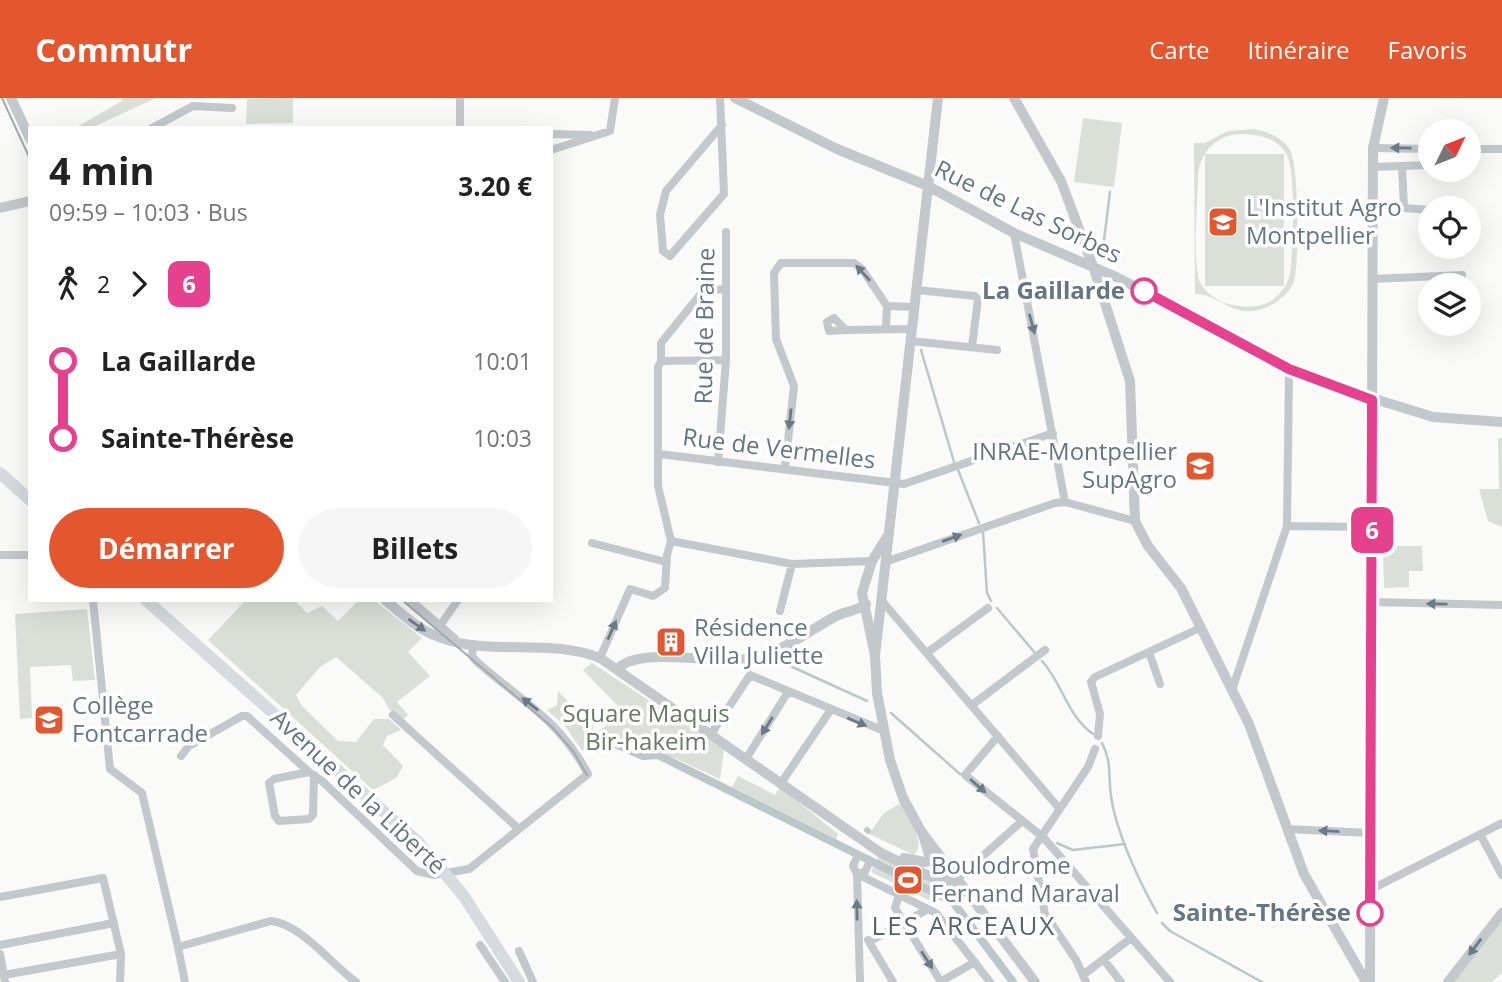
<!DOCTYPE html>
<html lang="fr">
<meta charset="utf-8">
<style>
:root{--surface:#fff;--page:#f6f6f6;--text:#222;--muted:#767676;--accent:#e4572e}
body{margin:0;font-family:"Open Sans",sans-serif;background:var(--page);color:var(--text);height:100vh;display:flex;flex-direction:column;font-size:26px;white-space:nowrap}
*{box-sizing:border-box;margin:0}
p{font-size:23px;color:var(--muted)}
.icon{flex:none;width:38px;height:38px;fill:none;stroke:currentColor;stroke-width:2;stroke-linecap:round;stroke-linejoin:round}
.map{position:relative;flex:1;overflow:hidden}
.panel{position:absolute;left:28px;top:28px;width:525px;height:476px;display:flex;flex-direction:column;background:var(--surface);border-radius:0px;box-shadow:0 7px 28px #0002}
.panel>*{flex:none}
.badge{padding:0 14px;border-radius:10px;font-size:24px;line-height:46px}
.needle{width:46px;rotate:47deg}
.controls{position:absolute;left:1418px;top:21px;display:grid;gap:14px}
.controls a{display:grid;place-items:center;width:63px;height:63px;border-radius:50%;background:var(--surface);box-shadow:0 7px 28px #0002;font-size:35px}
.map>.badge{position:absolute;translate:-50% -50%;box-shadow:0 0 0 4px #fff}
.legs{display:flex;align-items:center;gap:10px;height:77px;padding:0 21px;font-size:23px}
.legs p{margin-inline-start:auto}
.headline{display:flex;align-items:center;justify-content:space-between;height:119px;padding:0 21px}
h1{font-size:38px;font-weight:700;line-height:52px}
.action{display:flex;gap:14px;margin-top:auto;padding:14px 21px}
.action a{flex:1;height:80px;border-radius:42px;background:var(--accent);color:#fff;font-size:28px;font-weight:700;line-height:80px;text-align:center}
.action a+a{background:var(--page);color:var(--text)}
ul{padding:0 21px;list-style:none}
li{display:flex;align-items:center;gap:24px;height:77px;font-size:26px}
li i{display:grid;place-items:center;width:10px;height:100%;margin:0 9px;background:currentColor}
li i::after{content:'';width:18px;height:18px;margin:-9px;border:5px solid;border-radius:50%;background:var(--surface)}
li p{margin-inline-start:auto}
li:first-child i{background:linear-gradient(#0000 50%,currentColor 0)}
li:last-child i{background:linear-gradient(currentColor 50%,#0000 0)}
header{display:flex;align-items:center;gap:42px;box-sizing:border-box;height:98px;padding:0 35px;background:var(--accent);color:#fff}
header strong{font-size:33px}
nav{display:flex;gap:38px;margin-inline-start:auto;font-size:24px}
.map>svg:first-child{display:block}
</style>
<header>
<strong>Commutr</strong>
<nav><a>Carte</a><a>Itinéraire</a><a>Favoris</a></nav>
</header>
<div class="map">
<svg width="1502" height="884" viewBox="0 0 1502 884">
<rect width="100%" height="100%" fill="#fafaf8"/>
<path fill="#dadfd7" fill-rule="evenodd" d="M121,0H156L91,30H75L122,3Z
M293,0V25L246,26L247,1Z
M1083,20L1122,25L1114,89L1074,84Z
M1254,31C1268,34 1282,39 1290,52C1299,68 1300,169 1293,186C1287,197 1277,205 1265,210C1232,222 1221,196 1195,196L1194,45H1205L1228,33ZM1239,36C1257,36 1277,39 1287,57C1296,74 1293,154 1290,176C1286,192 1273,206 1257,208C1236,211 1210,204 1200,184C1192,167 1198,98 1198,76C1201,53 1216,38 1239,36Z
M1205,56H1284V188H1205Z
M1498,340H1502V429L1488,423L1479,391H1499Z
M1383,448H1422L1423,473H1409V489L1384,490Z
M246,502H294L307,515L322,508L338,523L358,503L374,502L422,540L408,554L430,578L397,604L408,617L404,621L389,611L383,600L336,559L320,569L296,597L302,608L338,643L356,644L374,621H389L401,632L387,638L383,647L403,668L396,680L373,692L208,542Z
M87,511L95,582L73,583L71,567L30,569L32,620L20,621L15,516Z
M592,565L724,652L720,681L677,661L654,654L642,656L599,638L582,653L566,629L547,612L557,607L558,593L597,634L624,614L583,572Z
M738,678L775,697L780,689L838,736L836,741L732,689Z
M901,705C908,719 927,744 914,757L869,736L884,715Z
M879,758L944,790L937,806L871,774Z
M1502,820V875L1492,884H1454Z"/>
<g fill="none" stroke-linecap="round" stroke-linejoin="round">
<path stroke="#bbc7cb" stroke-width="2.5" d="M1104,142L1110,94
M921,252L954,364
M958,372L979,425
M983,434L987,495L991,503
M997,510L1035,555
M775,561L867,603
M1042,563C1063,586 1067,618 1093,636
M891,615L960,676
M1102,645C1112,664 1108,677 1111,698C1116,734 1139,783 1157,815
M1057,745L1073,752L1125,746
M1162,825L1170,833L1262,884"/>
<path stroke="#bbc7cb" stroke-width="8" d="M611,644L643,658L658,657L953,804L1013,884"/>
<path stroke="#c3c8cc" stroke-width="6" d="M867,732L868,733"/>
<path stroke="#c3c8cc" stroke-width="8" d="M720,0L724,96L670,158L663,153L660,117L666,93L722,27
M152,30L193,8L232,10
M460,30V0
M551,36L590,37
M1373,50L1430,51
M1468,51H1502
M551,52L610,33L615,0
M1402,68L1404,110L1430,112
M1373,69L1430,67
M1014,135L1065,404
M1372,181L1462,177
M917,192L975,198L978,201L972,248
M886,229L887,208
M846,232L829,233L827,224L834,220L846,232L912,231
M911,243L997,252
M661,263V245L703,193L725,191
M659,356L904,386L1053,335
M718,364L726,262V134
M785,370L794,288L776,241L774,175L781,165H854L862,171L887,208L914,209
M1287,428L1372,429
M671,443L658,388V269L661,263L726,262
M671,443L792,466L872,463
M592,445L666,464
M0,457H30
M888,463L1055,405L1065,404L1135,423
M93,502L110,671L142,695L178,849L271,823C301,826 332,867 356,884
M882,503L1058,709
M1371,504L1502,507
M780,513L792,466
M439,529L458,502
M928,554L988,510
M1149,554L1160,586
M600,560L630,491L653,498L665,490L667,457L671,443
M750,577L882,632
M1232,592L1287,428L1289,271
M972,607L1045,552
M393,617L519,731
M711,636L750,577
M998,638L965,677L1043,739L1170,884
M1098,638L1100,616L1091,584L1095,579L1200,530
M181,658L189,648L242,618H247L309,674
M746,661L788,594
M314,677L313,717L309,721L279,723L275,718L269,685L274,681L309,674L322,683L417,773L434,777L469,771L588,676C558,620 521,603 476,563L472,558L473,546
M781,685L830,613
M1287,731L1370,735
M1481,738L1502,777
M857,759L853,768L857,776L860,884
M857,776L936,815L990,884
M857,776L865,774L869,765
M957,781L1021,724
M1370,792L1502,725
M899,797L895,810L941,884
M0,799L103,780L121,856
M868,842L893,884
M871,843L928,811
M0,847L114,825
M480,847L505,884
M178,849L185,884
M519,853L533,884
M0,856L5,884
M1104,862L1121,884
M4,877L121,856L120,884
M1083,877L1131,840
M940,884L975,864
M1086,884L1076,862L1045,816L1033,751L1088,669L1095,651"/>
<path stroke="#c3c8cc" stroke-width="10" d="M11,0L30,41
M735,0L837,51L928,88L1014,135L1114,178L1323,285L1433,319L1502,324
M1014,0L1061,83L1094,171L1130,283L1135,423L1148,448L1181,490L1249,626L1304,776L1366,884
M0,110L30,103
M887,439L872,463L862,495L875,558L877,595L890,662L903,700L921,733L1035,884
M385,502C400,514 416,530 434,537C485,560 548,539 600,560L881,755L937,782L951,786
M409,502L454,541
M875,558L938,0
M618,571C635,549 711,564 739,562C779,558 803,536 836,518C846,513 858,513 866,506
M922,734L931,763L952,786
M904,760L924,764L937,762
M1370,884L1373,50L1384,0
M1448,884L1502,815"/>
<path stroke="#d6dbdf" stroke-width="12" d="M0,375L30,402
M146,502L418,744L463,797L519,884"/>
<path stroke="#a2aab0" stroke-width="2" d="M2,0L30,61
M402,502L552,629L573,653L587,677"/>
</g>
<defs><path id="oneway-solid" d="M-6-.8H1V-3.2L6.5 0L1 3.2V.8H-6Z" transform="scale(1.75)"/></defs>
<g fill="#6a7a87">
<use href="#oneway-solid" transform="translate(1401 50) rotate(-179)"/>
<use href="#oneway-solid" transform="translate(863 175) rotate(-132)"/>
<use href="#oneway-solid" transform="translate(1032 226) rotate(75)"/>
<use href="#oneway-solid" transform="translate(790 321) rotate(96)"/>
<use href="#oneway-solid" transform="translate(952 440) rotate(-20)"/>
<use href="#oneway-solid" transform="translate(1437 506) rotate(-179)"/>
<use href="#oneway-solid" transform="translate(417 527) rotate(36)"/>
<use href="#oneway-solid" transform="translate(612 532) rotate(-66)"/>
<use href="#oneway-solid" transform="translate(530 606) rotate(-142)"/>
<use href="#oneway-solid" transform="translate(857 624) rotate(23)"/>
<use href="#oneway-solid" transform="translate(767 628) rotate(122)"/>
<use href="#oneway-solid" transform="translate(978 688) rotate(41)"/>
<use href="#oneway-solid" transform="translate(1329 733) rotate(-177)"/>
<use href="#oneway-solid" transform="translate(857 812) rotate(-91)"/>
<use href="#oneway-solid" transform="translate(1475 849) rotate(127)"/>
<use href="#oneway-solid" transform="translate(927 862) rotate(57)"/>
</g>
<g fill="none" stroke-linecap="round" stroke-linejoin="round">
<g stroke="#fff" stroke-width="16">
<path id="line-1" d="M1144,193L1289,271L1372,302L1370,815"/>
</g>
<use href="#line-1" stroke="#e6418e" stroke-width="10"/>
</g>
<defs>
<g id="university-square" transform="scale(1.575)"><rect x="-9" y="-9" width="18" height="18" rx="4" fill="#e4572e" stroke="#fff"/><path d="M0-5L7-2L0 1L-7-2ZM-4 1L0 2.5L4 1V4Q0 6-4 4Z" fill="#fff"/></g>
<g id="building-square" transform="scale(1.575)"><rect x="-9" y="-9" width="18" height="18" rx="4" fill="#e4572e" stroke="#fff"/><path d="M-4-6H4V6H1V3H-1V6H-4ZM-2.5-4.3h1.7v1.8h-1.7ZM.8-4.3h1.7v1.8H.8ZM-2.5-1h1.7V.8h-1.7ZM.8-1h1.7V.8H.8Z" fill="#fff"/></g>
<g id="school-square" transform="scale(1.575)"><rect x="-9" y="-9" width="18" height="18" rx="4" fill="#e4572e" stroke="#fff"/><path d="M0-5L7-2L0 1L-7-2ZM-4 1L0 2.5L4 1V4Q0 6-4 4Z" fill="#fff"/></g>
<g id="stadium-square" transform="scale(1.575)"><rect x="-9" y="-9" width="18" height="18" rx="4" fill="#e4572e" stroke="#fff"/><path d="M0-5a6.5 5 0 1 0 0 10a6.5 5 0 1 0 0-10ZM-3.5-1.8h7v3.6h-7Z" fill="#fff"/></g>
</defs>
<g fill-rule="evenodd">
<use href="#university-square" x="1223" y="124"/>
<use href="#university-square" x="1200" y="368"/>
<use href="#building-square" x="671" y="544"/>
<use href="#school-square" x="49" y="622"/>
<use href="#stadium-square" x="908" y="782"/>
</g>
<g fill="#fff" stroke="#e6418e" stroke-width="3.5">
<circle cx="1144" cy="193" r="12"/>
<circle cx="1370" cy="815" r="12"/>
</g>
<g text-anchor="middle" stroke-width="7" stroke-linejoin="round" paint-order="stroke">
<g font-size="24" fill="#657683" stroke="#fff" text-anchor="start">
<text x="1246" y="118">L'Institut Agro<tspan x="1246" dy="28">Montpellier</tspan></text>
<text x="1177" y="362" text-anchor="end">INRAE-Montpellier<tspan x="1177" dy="28">SupAgro</tspan></text>
<text x="694" y="538">Résidence<tspan x="694" dy="28">Villa Juliette</tspan></text>
<text x="72" y="616">Collège<tspan x="72" dy="28">Fontcarrade</tspan></text>
<text x="931" y="776">Boulodrome<tspan x="931" dy="28">Fernand Maraval</tspan></text>
</g>
<g font-size="24" fill="#657683" stroke="#fff">
<text transform="translate(1028 114) rotate(26)" y="8">Rue de Las Sorbes</text>
<text transform="translate(705 228) rotate(-89)" y="8">Rue de Braine</text>
<text transform="translate(779 351) rotate(7)" y="8">Rue de Vermelles</text>
<text transform="translate(358 694) rotate(43)" y="8">Avenue de la Liberté</text>
</g>
<g font-size="24" font-weight="bold" fill="#657683" stroke="#fff" text-anchor="end">
<text x="1125" y="201">La Gaillarde</text>
<text x="1351" y="823">Sainte-Thérèse</text>
</g>
<g font-size="24" fill="#687a64" stroke="#fff">
<text x="646" y="624">Square Maquis<tspan x="646" dy="28">Bir-hakeim</tspan></text>
</g>
<g font-size="26" letter-spacing="2" fill="#57646e" stroke="#fff">
<text x="964" y="837">LES ARCEAUX</text>
</g>
</g>
</svg>
<div class="controls">
<a><svg class="needle" viewBox="-14 -14 28 28"><path d="M0-13l5 13h-10z" fill="#e53935"/><path d="M0 13l5-13h-10z" fill="#767676"/></svg></a>
<a><svg class="icon" aria-label="locate" viewBox="0 0 24 24"><circle cx="12" cy="12" r="6"/><path d="M12 2v4M12 18v4M2 12h4M18 12h4"/></svg></a>
<a><svg class="icon" aria-label="layers" viewBox="0 0 24 24"><path d="M12 4l9 5-9 5-9-5zM3 14l9 5 9-5"/></svg></a>
</div>
<b class="badge" style="left:1372px;top:432px;background:#e6418e;color:#fff">6</b>
<section class="panel">
<div class="headline"><div><h1>4 min</h1><p>09:59 – 10:03 · Bus</p></div><b>3.20 €</b></div>
<div class="legs"><svg class="icon" aria-label="walk" viewBox="0 0 24 24"><circle cx="13" cy="4" r="2"/><path d="M13 8l-2 6 4 7M11 14l-3 7M7 12l3-4h3l4 4"/></svg>2<svg class="icon" aria-label="forward" viewBox="0 0 24 24"><path d="M9 5l7 7-7 7"/></svg><b class="badge" style="background:#e6418e;color:#fff">6</b></div>
<ul>
<li><i style="color:#e6418e"></i><b>La Gaillarde</b><p>10:01</p></li>
<li><i style="color:#e6418e"></i><b>Sainte-Thérèse</b><p>10:03</p></li>
</ul>
<div class="action"><a>Démarrer</a><a>Billets</a></div>
</section>
</div>
